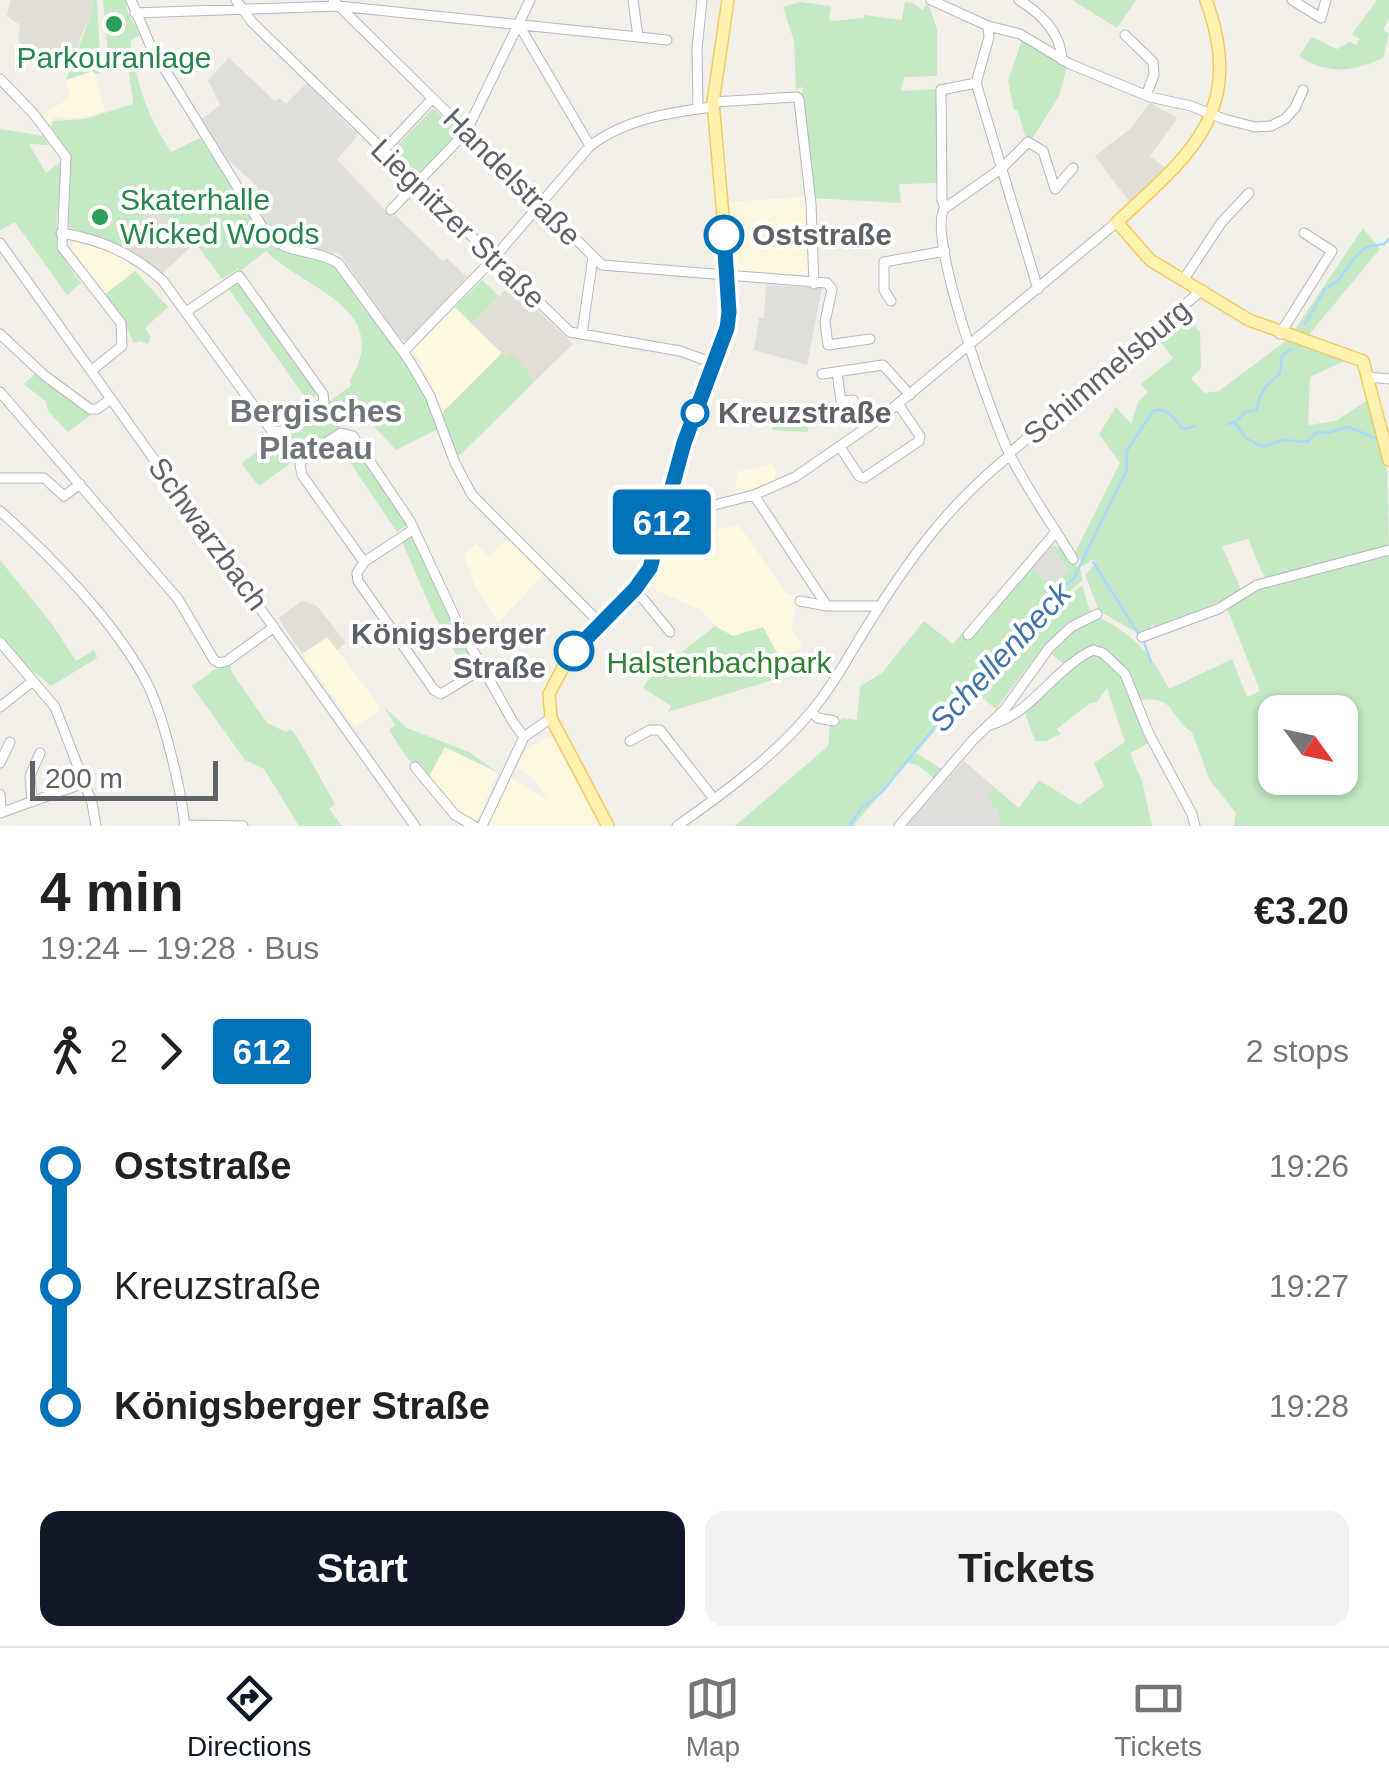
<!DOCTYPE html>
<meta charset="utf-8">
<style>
:root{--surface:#fff;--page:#f2f2f2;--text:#222;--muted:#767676;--line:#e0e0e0;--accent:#111827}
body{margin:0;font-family:Arial,sans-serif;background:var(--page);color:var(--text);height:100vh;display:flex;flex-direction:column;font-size:38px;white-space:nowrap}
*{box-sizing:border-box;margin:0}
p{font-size:32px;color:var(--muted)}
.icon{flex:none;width:55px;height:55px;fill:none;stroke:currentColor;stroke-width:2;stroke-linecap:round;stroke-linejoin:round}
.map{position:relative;height:826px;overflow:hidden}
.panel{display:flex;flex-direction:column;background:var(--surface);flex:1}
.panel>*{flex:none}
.badge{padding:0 20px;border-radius:8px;font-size:35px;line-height:65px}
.needle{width:65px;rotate:123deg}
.tools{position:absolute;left:1258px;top:695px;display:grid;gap:20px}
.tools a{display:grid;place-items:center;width:100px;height:100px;border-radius:20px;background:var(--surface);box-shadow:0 2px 8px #0004;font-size:50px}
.scale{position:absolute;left:30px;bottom:25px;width:188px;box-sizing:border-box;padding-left:10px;border:5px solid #5f6368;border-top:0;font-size:28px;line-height:35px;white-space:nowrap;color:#5f6368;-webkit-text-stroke:8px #fff;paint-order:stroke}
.map>.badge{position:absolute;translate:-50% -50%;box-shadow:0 0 0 5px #fff}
.legs{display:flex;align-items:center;gap:15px;height:110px;padding:0 40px;font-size:32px}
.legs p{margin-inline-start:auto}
.summary{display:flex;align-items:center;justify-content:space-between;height:170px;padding:0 40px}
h1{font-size:55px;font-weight:600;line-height:75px}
.button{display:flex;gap:20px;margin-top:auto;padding:20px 40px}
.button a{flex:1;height:115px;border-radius:20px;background:var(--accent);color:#fff;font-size:40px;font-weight:600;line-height:115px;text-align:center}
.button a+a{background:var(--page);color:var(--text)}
ul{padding:0 40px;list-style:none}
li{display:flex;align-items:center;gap:35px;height:120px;font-size:38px}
li i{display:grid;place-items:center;width:15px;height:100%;margin:0 12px;background:currentColor}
li i::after{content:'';width:25px;height:25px;margin:-12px;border:8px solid;border-radius:50%;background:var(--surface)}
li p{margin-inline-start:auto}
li:first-child i{background:linear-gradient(#0000 50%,currentColor 0)}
li:last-child i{background:linear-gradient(currentColor 50%,#0000 0)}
.tabs{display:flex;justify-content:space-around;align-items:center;height:140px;border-top:2px solid var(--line);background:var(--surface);font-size:28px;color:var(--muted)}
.tabs a{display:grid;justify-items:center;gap:5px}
.tabs .current{color:var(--accent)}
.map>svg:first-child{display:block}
</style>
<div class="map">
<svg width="1389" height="826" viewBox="0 0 1389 826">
<rect width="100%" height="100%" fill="#f1efe8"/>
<path fill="#fef7e0" d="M94,71L105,111L85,117L54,118L49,124L42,115L70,98L66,80Z
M806,197L812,271L802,278L734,273L728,202Z
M74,242L112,252L124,259L135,271L106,294L70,248Z
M455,307L502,353L444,412L414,350Z
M771,464L776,470L775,481L736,494L737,472Z
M739,525L786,594L798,596L791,629L804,646L780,658L763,627L733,636L715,626L701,610L656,590L650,582L659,568L667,540Z
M508,539L544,574L498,623L475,585L464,555L476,544L489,557Z
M328,637L381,709L355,727L302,654Z
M548,737L553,739L600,826H488L510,778L548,800L535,781L517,765L524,751Z
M444,747L498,773L475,824L455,813L427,780Z"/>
<path fill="#e0deda" d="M229,58L275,101L279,98L286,104L307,83L358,135L337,160L392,217L395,215L443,261L447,258L467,277L410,339L406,341L399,338L339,253L291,247L272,234L256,208L253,199L258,187L228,160L202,119L220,105L208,80Z
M766,285L822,288L807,365L754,350L759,318H764Z
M1050,546L1069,570L1053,587L1031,567Z
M964,761L994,787L987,800L998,811L1001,826H906Z"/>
<path fill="#e1ded6" d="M10,0H93L92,12L80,39L75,58L71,62L25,50L18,40L20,25L7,16Z
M1150,103L1177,118L1150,156L1167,169L1130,203L1095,156L1130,129Z
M148,204L169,217L195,243L162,274L129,249Z
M511,284L573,344L535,381L510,353L506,357L472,324Z
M302,601L317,606L346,643L337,650L327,637L302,654L278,618Z"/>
<path fill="#c5e8c5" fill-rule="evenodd" d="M93,0H97L101,73L95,74L93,71L66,80L92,12Z
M103,0H126L127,11L140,35L130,41C139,89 145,111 171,152L200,138L268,242C290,259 319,253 339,271C350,281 358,297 367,309C396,348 422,384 438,429L396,450L361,412L259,486L241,463L351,386L350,380C394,308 305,290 266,251L240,271L238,269L222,279L188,233L149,205L129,249L69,227L71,156L51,127L53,121L85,119L133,104V101L125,49L108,51Z
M1072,0H1136L1117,28Z
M1377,0H1389V18L1383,30L1389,34L1383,58C1354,72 1326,75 1299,56L1312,37L1337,49L1350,42L1356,45L1360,39L1352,34Z
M800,2L831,6L829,18L832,21L864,18V15L902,20L905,2L913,3L923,10L926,4L929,6L937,29V76L904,77L901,91L939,89V183L899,184L901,203L812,198L801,102L803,87L796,89L794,41L783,7Z
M1022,40L1067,66L1059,96L1032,139H1026L1018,111L1014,110L1008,81Z
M433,108L458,132L417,175L392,151Z
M0,129L43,136L49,145L29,144L46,173L60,162C63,219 41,231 81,283L67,295L15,222L0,230Z
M1363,228L1380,249L1307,337L1294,331Z
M135,271L168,307L145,328L150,336L148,344L140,341L134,343L121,316L104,295Z
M482,280L499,296L472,324L455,307Z
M234,285H241L317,390L311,406L228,288Z
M1187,315L1200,332L1201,368L1191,378L1204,393L1219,391L1287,340L1350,358L1310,377L1308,425L1336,421L1369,399L1387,472L1389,547L1265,579L1248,539L1222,546L1242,592L1155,629L1154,625L1150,626L1151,631L1143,636L1099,611L1085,575L1096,562L1093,559L1083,566L1075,552L1120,463L1099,434L1116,407L1131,424L1138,402L1148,392L1141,384L1173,358L1158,339Z
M511,352L535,381L460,455H456L442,418L444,411L502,353L506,357Z
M36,373L91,415L68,432L48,411L46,402L24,384Z
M774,410L809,413L808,432L772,430Z
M339,438H350L407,521V525L397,532L335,440Z
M411,536L416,539L475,662L466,672L433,613L402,542Z
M1050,546L1061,547L1081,571L1083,580L1038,618L1002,659L992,657L913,747L992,660L1002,664L1051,612L1082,585L1090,611L1070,623L1039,652L996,709L971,688L916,753L945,771L937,781L918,765L907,763L853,826H735L828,746L830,726L843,718L857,720L860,686L882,673L924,621L953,644L962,633L970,638L1031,567L1053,587L1069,570Z
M1389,552V826H1234L1236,813L1209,779L1192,732C1169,719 1176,693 1139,701L1110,655L1095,645L1066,666L1048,651L1064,635L1100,618C1133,634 1153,656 1169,689L1232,659L1247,697L1260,691L1227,608L1257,588ZM1275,712H1340V778H1275Z
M0,560L52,624L76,661L94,650L97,658L51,686L17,658L0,636Z
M715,626L733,636L763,627L789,675L668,712L671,706L643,688L662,658L682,652Z
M1091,654C1124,657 1140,716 1151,742L1130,753L1142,781L1152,826H1001L998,811L987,800L994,787L1019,808L1039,780L1079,805L1104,786L1094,763L1125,742L1107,688L1097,702L1090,703L1057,729L1061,734L1046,741H1035L1024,711Z
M231,665V671L267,723L286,732L290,729L296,735L335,804L329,809L342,826H299L264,769L245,760L192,686L214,670Z
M384,707L407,728L469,752L497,772L445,747L427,780L405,755L389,730L395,725Z"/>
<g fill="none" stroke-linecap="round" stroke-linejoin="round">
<path stroke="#aadaff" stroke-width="2.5" d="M1305,324L1325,289L1338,281L1355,257L1367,247L1384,244L1389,239
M1235,422L1246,412L1257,410C1258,394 1268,383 1280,373L1282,356L1291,349
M1228,424L1234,422L1246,438L1263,447L1282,440L1307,442L1317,432L1327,433L1348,427L1378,439
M1093,562L1138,633
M1144,642L1151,662
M849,826L862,808L882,792L944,716L992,667L1002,648L1035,615L1041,604L1074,578L1127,469L1126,452L1153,411C1168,406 1174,419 1183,429L1196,426"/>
<g stroke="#b5b8bc" stroke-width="11">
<path id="minor" d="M131,0L151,47L266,233C287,256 314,248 338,263L409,360L430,396L455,463L472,495L600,623
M236,0L252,22L570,332L680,351L713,363
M333,0L602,265L827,283L832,289L825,322L828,345L870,339
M633,0L638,37
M931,0L988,26L1020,34L1070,64L1150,97L1191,106L1224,119L1255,127L1271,126L1285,119L1295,108L1303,90
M1019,0C1040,13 1061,33 1062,60
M1292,0L1321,18L1326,0
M135,13L338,6L667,40
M519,25L590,146
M988,26L989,37L976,83L1038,289
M1125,35L1153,62L1154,75L1146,95
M0,79L33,113L66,157L62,247L121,323L122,346L91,371
M976,83L941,90L942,200L945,208C924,231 994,423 1010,455C1028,491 1053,525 1073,559
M713,102L797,97L799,100L811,204L814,284
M698,109L697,49L702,0
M383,151L432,99
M945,208L1002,168L1028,142L1043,151L1055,189L1073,168
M391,210L466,132L530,0
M61,233C101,239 134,254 163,281L272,431H284L324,402L323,394L239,276L186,312
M0,243L415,826
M1184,279L1221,223L1249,193
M891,301L884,290V262L945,251
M582,333L593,257
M0,334L44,375L90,409H97L111,399
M1280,334L1332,251L1304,233
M403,352L494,258L590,146C625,119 672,112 713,107
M837,372L841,401L853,400
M822,374L883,365L910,395
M1369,377L1389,379
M0,392L178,599L214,660L219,663L227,661L274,627
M840,447L859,476L864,478L919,441L920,436L898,404
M1011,452L1202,290
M0,478H44L64,496L80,484
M754,495L827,606
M0,511C51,556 117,624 148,685C164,718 181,789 185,826
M665,512L678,514L754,495L795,477L882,417L1117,222
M364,562L414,529
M635,589L670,632
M800,601L827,606H880
M968,635L1055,533
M1142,637L1218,609L1257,585L1389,550
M0,642L55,707L92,803L96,826
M482,669L441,694L434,690L358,581L357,573L364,562L302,475L300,465L305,456L341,433L353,436L410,521L458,624L513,722L524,737L551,718
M0,707L33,681
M811,712L818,718L834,721
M990,725C1032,714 1054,668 1093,650L1103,653L1125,674L1149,734L1192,814L1195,826
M630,741L650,730H660L714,799
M0,763L10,742
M415,767L455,815L474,826
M0,794L1,813
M32,802L30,776L40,753
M0,813L84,783
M184,825L243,826
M482,826L524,737
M677,826C724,793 773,757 810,713C835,684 852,649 873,617C914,552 950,504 1010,455
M899,826L973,740L1005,709L1049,648L1071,627L1097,614"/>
</g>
<g stroke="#f2c960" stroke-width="14">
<path id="major" d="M1206,0C1246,110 1193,153 1117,222L1150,260L1249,320L1363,361L1389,460
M608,826L551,718L549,694L566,662L635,589L653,562L684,443L727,327V262L713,102L728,0"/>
</g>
<use href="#minor" stroke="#fff" stroke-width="9"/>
<use href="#major" stroke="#fff2af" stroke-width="11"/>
</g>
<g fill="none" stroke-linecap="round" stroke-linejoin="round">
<g stroke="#fff" stroke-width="22">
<path id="line-1" d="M574,651L635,589L650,568L684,443L727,328L729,312L724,235"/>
</g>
<use href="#line-1" stroke="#0072bc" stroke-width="15"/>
</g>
<g fill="#2e9e5b" stroke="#fff" stroke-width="4">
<circle cx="114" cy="24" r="10"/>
<circle cx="100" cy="217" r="10"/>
</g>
<g fill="#fff" stroke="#0072bc" stroke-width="5">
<circle cx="724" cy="235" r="18"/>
<circle cx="695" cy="413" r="12"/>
<circle cx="574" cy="651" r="18"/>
</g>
<g text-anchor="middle" stroke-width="8" stroke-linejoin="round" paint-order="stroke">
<g font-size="30" fill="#27864d" stroke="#fff">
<text x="114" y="68">Parkouranlage</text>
<text x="120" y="210" text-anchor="start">Skaterhalle<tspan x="120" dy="34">Wicked Woods</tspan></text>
</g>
<g font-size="30" fill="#5f6368" stroke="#fff">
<text transform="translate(512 177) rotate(45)" y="10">Handelstraße</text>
<text transform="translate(458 224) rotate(44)" y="10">Liegnitzer Straße</text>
<text transform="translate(1107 372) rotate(-40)" y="10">Schimmelsburg</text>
<text transform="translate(208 534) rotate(54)" y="10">Schwarzbach</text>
</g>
<g font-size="30" font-weight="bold" fill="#5f6368" stroke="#fff" text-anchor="start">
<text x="752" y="245">Oststraße</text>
<text x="718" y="423">Kreuzstraße</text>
<text x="546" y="644" text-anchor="end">Königsberger<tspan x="546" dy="34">Straße</tspan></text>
</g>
<g font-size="30" fill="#348238" stroke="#fff">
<text x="719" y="673">Halstenbachpark</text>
</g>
<g font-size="32" font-weight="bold" fill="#70757a" stroke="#fff">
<text x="316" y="422">Bergisches<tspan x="316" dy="37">Plateau</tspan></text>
</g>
<g font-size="32" font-style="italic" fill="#4174aa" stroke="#fff">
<text transform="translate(1000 657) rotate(-47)" y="11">Schellenbeck</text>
</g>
</g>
</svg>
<div class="tools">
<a><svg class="needle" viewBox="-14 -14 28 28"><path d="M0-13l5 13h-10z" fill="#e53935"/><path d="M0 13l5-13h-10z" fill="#767676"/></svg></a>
</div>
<div class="scale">200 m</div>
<b class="badge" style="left:662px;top:522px;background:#0072bc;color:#fff">612</b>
</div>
<section class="panel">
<div class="summary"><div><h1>4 min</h1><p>19:24 – 19:28 · Bus</p></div><b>€3.20</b></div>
<div class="legs"><svg class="icon" aria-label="walk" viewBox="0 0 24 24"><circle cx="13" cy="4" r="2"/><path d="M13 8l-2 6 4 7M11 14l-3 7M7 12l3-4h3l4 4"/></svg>2<svg class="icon" aria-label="forward" viewBox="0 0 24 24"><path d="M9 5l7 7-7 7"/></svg><b class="badge" style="background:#0072bc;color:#fff">612</b><p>2 stops</p></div>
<ul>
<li><i style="color:#0072bc"></i><b>Oststraße</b><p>19:26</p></li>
<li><i style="color:#0072bc"></i><span>Kreuzstraße</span><p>19:27</p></li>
<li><i style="color:#0072bc"></i><b>Königsberger Straße</b><p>19:28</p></li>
</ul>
<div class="button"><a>Start</a><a>Tickets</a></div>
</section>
<nav class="tabs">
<a class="current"><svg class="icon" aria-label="directions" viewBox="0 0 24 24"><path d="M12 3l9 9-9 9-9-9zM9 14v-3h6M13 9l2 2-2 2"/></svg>Directions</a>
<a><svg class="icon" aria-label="map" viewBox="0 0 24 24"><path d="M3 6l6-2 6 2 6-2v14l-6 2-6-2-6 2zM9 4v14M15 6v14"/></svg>Map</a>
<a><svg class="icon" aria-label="tickets" viewBox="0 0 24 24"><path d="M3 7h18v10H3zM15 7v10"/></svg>Tickets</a>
</nav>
